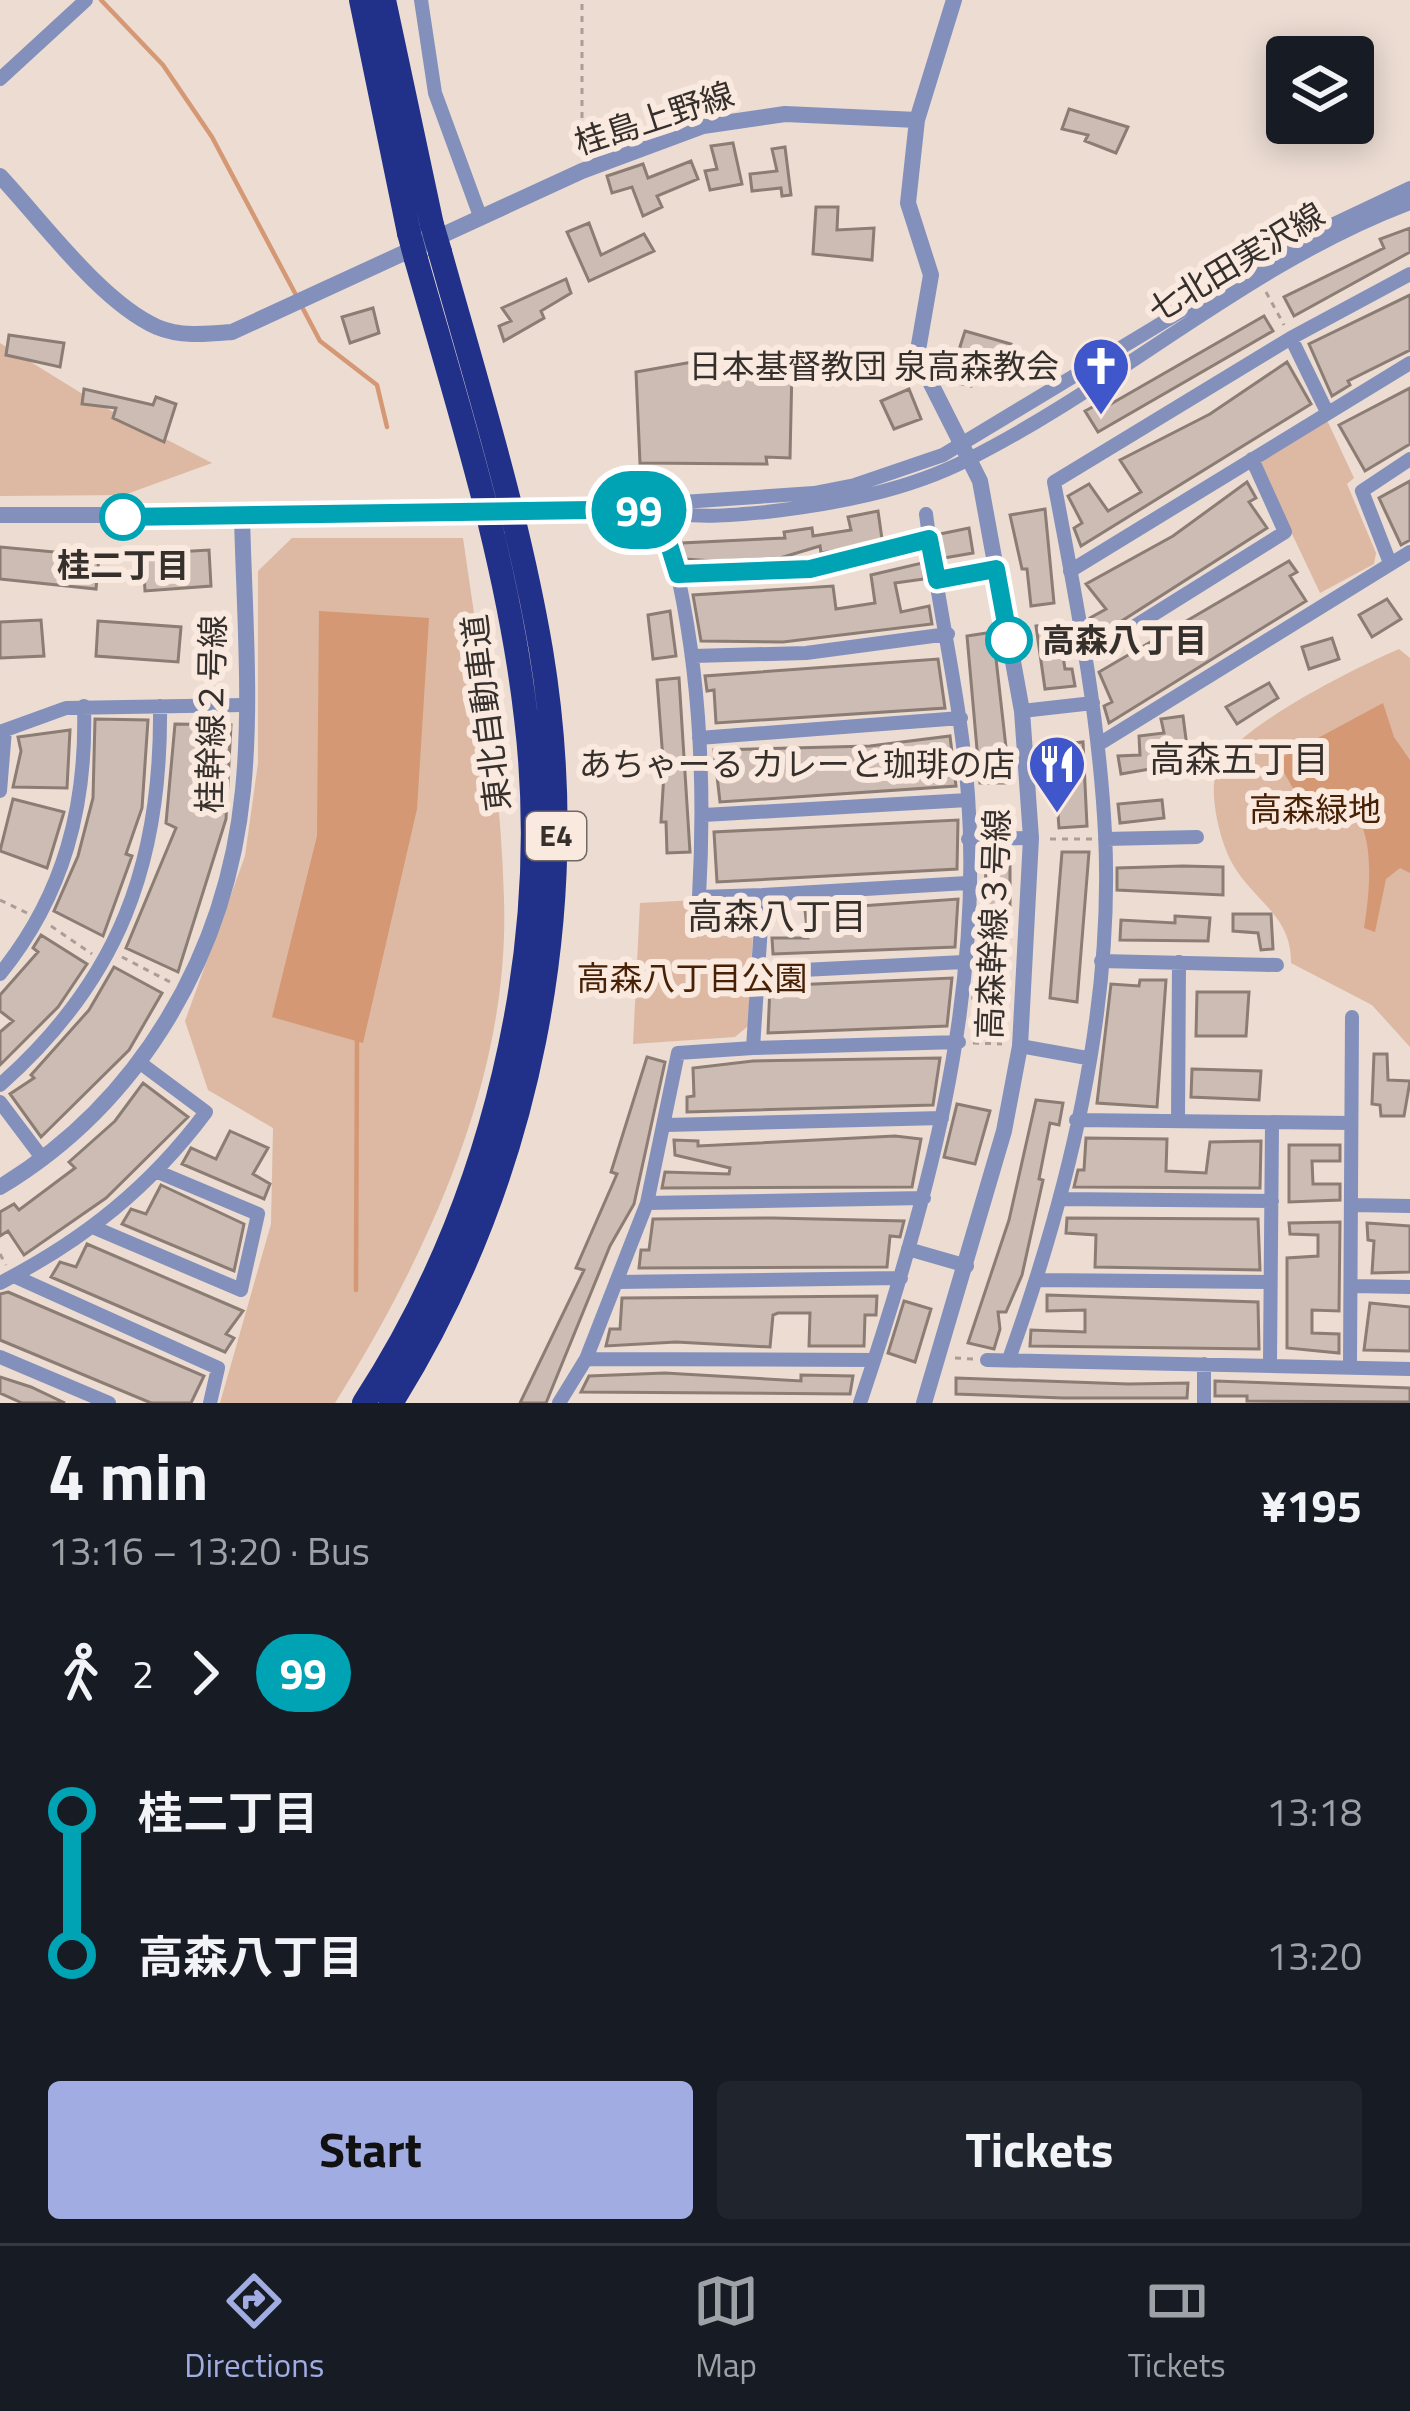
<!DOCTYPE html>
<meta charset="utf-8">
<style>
:root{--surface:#171b24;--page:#20242c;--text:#f1f3f6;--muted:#9ea1a6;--line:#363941;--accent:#a1ade2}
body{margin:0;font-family:"Titillium Web","Noto Sans JP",sans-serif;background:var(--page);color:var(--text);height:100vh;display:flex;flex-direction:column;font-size:45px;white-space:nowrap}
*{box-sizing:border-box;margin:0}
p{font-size:39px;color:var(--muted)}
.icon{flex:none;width:66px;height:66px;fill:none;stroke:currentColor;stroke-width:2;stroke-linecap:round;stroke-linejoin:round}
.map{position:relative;height:1403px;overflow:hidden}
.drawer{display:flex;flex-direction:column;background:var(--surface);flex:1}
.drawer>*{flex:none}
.badge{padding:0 24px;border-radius:39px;font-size:42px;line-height:78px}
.controls{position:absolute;left:1266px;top:36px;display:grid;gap:24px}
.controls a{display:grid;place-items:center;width:108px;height:108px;border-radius:12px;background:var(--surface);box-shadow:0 6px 30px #0003;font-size:60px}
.map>.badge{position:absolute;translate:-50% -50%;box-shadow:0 0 0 6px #fff}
.legs{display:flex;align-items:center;gap:18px;height:132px;padding:0 48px;font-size:39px}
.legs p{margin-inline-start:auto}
.headline{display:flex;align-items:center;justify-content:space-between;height:204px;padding:0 48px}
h1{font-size:66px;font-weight:700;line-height:90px}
.button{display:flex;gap:24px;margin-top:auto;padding:24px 48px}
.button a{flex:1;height:138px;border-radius:12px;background:var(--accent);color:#111;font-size:48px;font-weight:700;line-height:138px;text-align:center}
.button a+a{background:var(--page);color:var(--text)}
ul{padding:0 48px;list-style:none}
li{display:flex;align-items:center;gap:42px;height:144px;font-size:45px}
li i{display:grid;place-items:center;width:18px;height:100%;margin:0 15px;background:currentColor}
li i::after{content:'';width:30px;height:30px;margin:-15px;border:9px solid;border-radius:50%;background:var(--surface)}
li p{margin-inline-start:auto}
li:first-child i{background:linear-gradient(#0000 50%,currentColor 0)}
li:last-child i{background:linear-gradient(currentColor 50%,#0000 0)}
.tab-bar{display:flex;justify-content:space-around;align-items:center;height:168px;border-top:3px solid var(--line);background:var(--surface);font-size:33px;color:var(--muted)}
.tab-bar a{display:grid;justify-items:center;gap:6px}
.tab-bar .active{color:var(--accent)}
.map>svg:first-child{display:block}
</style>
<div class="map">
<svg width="1410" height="1403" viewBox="0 0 1410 1403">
<rect width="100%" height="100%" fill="#ecdcd2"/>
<path fill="#ddb8a2" d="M0,343L102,406L212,463L124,495L0,496Z
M1326,418L1354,478L1347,484L1376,553L1374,564L1320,593L1259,464Z
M292,538H463C480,657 501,779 504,900C510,1078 427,1256 335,1403H220L271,1224L273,1128L208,1090L185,1021L245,856L258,763V571Z
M1399,649L1410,658V1047L1372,1005L1291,963C1292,915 1253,901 1232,863C1220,841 1209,796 1216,772C1228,730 1359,666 1399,649Z
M755,897L748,1026L735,1037L633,1044L640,903Z"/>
<path fill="#d49874" d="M319,611L429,618L417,809L363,1043L272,1017L317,836Z
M1383,703L1394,737L1410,760V873L1400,868L1386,879L1375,932L1364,928C1370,890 1380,812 1333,797C1321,793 1307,792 1294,790L1277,760Z"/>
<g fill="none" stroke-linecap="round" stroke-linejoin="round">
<path stroke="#d49874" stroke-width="4.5" d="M101,0L163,65L212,137L296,295
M301,305L320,341L377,385L387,427
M356,1290L357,1038"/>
</g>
<path fill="#ccbcb3" stroke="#8b7c74" stroke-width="3" d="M1069,109L1128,127L1116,153L1085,141L1088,135L1062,129Z
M733,143L742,184L710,190L705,171L717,169L711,146Z
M785,147L791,195L782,196L781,188L752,191L750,174L777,171L772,149Z
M691,161L698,179L657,196L662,207L643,216L632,187L612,193L607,176L643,164L648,178Z
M816,207H838L837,230L874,228L872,260L813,254Z
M589,223L601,255L644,234L654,251L589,281L567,232Z
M1410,228V252L1294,316L1284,297L1384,248L1380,239Z
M566,279L571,293L541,311L544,318L504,341L499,326L511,321L502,308Z
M1410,295V350L1348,381L1350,385L1332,396L1309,344Z
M373,308L379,333L350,343L342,317Z
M1264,316L1273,331L1098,432L1085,411L1106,400L1109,405Z
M965,331L1011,344L1005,367L976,365L971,386L949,381Z
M9,335L64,343L60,367L6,355Z
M698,361L792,367L790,458L766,457L767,464L640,463L636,372Z
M1287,362L1311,404L1081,546L1074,528L1082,523L1068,496L1089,484L1108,511L1141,492L1120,460L1210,414Z
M1410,388V444L1365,471L1339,425Z
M84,389L153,405L156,397L176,404L164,442L113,418L116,408L82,404Z
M909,389L921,419L894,429L881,401Z
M1410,481V540L1401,545L1379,498Z
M1247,482L1256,498L1249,502L1267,528L1095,638L1090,618L1106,609L1086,584L1173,536Z
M1045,509L1054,603L1031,606L1027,569H1022L1010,515Z
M878,511L882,539L839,550L821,553L820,546L780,558L713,561L685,559L682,549V543L785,538L784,532L812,528L813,536L851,530L848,517Z
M969,528L973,553L944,558L940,534Z
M0,547L99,556L96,589L0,579Z
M209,550L211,586L145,591L143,554Z
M1289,561L1297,572L1290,576L1306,601L1109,723L1104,706L1112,702L1099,672Z
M922,563L924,579L895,583L901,612L929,606L932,624L783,642L701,641L693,595L833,586L836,609L875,603L871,575Z
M1387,599L1401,619L1372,637L1359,615Z
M670,611L676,656L653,659L648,615Z
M41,620L44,656L0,658V622Z
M98,621L181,627L178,662L96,656Z
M1058,623L1065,669H1072L1075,686L1045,689L1036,626Z
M993,632L1010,783H980L967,636Z
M1332,638L1339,659L1309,669L1302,647Z
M938,659L945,708L716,723L714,690L707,691L705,676Z
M679,678L690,852L667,853L666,822H661L664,773L657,680Z
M1269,683L1278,698L1237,724L1226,707Z
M1183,716L1187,747L1213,743L1214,758L1121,774L1118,756L1140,755L1139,736L1164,733L1161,719Z
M95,719L148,720L142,808L126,854L132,856L103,936L54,911L78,856L93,798Z
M175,724L231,725L226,819L178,972L126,948L176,828L166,823Z
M70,730L67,788L13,787L21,751L18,737Z
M950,736L956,786L720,802L714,750L870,746Z
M1083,742L1087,826L1059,828L1053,745Z
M13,799L64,812L47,868L0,851Z
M1162,800L1164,818L1120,823L1118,804Z
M958,820L957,869L717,882L714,832Z
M1062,852H1089L1077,1002L1050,998Z
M986,863L1010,864V938H984Z
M1183,866L1223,867V895L1117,890V868Z
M958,899L955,947L773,954L772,938H808L805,910Z
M1233,914H1271L1273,949L1261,950L1258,933L1233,931Z
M1175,916L1210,918L1208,941L1120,940L1121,920L1175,923Z
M41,935L87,964L58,1007L0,1065V1032L13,1021L0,1011V995L38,952L33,948Z
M114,967L162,993L129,1050L41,1137L10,1094L34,1078L31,1075L89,1010Z
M975,976L1007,978L1000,1036L974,1032L981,998H973Z
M952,978L947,1026L768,1033L770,986Z
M1140,980H1166L1157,1107L1097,1103L1111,984L1139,986Z
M1197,992H1249L1246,1036H1196Z
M1374,1054H1387L1388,1080L1410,1081L1404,1116H1381L1380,1105L1372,1104Z
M647,1057L665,1062L634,1204L610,1246L546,1403H520L584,1270L576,1268L617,1174L611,1172Z
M940,1058L933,1105L687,1112V1097L694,1096L693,1068L753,1061Z
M1192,1069L1261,1071L1259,1100L1191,1097Z
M143,1083L188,1117L106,1198L24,1255L8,1231L0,1236V1212L14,1204L19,1210L75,1168L69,1162L115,1121Z
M1036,1100L1063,1103L1059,1125L1050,1123L1039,1179L1043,1180L1022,1275L1006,1312H998L1000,1329L994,1349L968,1343L1009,1220Z
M957,1104L990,1111L975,1164L944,1157Z
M230,1131L268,1148L253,1174L270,1184L264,1199L182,1164L191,1148L216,1159Z
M895,1136L921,1139L912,1187L662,1188L665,1172L729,1174L730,1168L675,1155L674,1140L698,1141V1146Z
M1086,1138L1167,1139L1166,1171L1206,1173L1210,1142L1261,1141L1260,1188L1074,1187L1078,1170H1084Z
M1289,1145H1340V1161H1312L1313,1184H1340V1200L1289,1202Z
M161,1185L244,1224L234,1271L122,1224L131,1209L146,1214Z
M773,1218L904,1221L900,1237L890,1236L887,1267L639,1268L641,1250H649L653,1219Z
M1067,1218L1258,1219L1260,1270L1095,1267L1096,1235L1066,1233Z
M1340,1222L1339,1311L1312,1310V1333L1339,1334V1353L1287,1348V1258L1318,1256V1235L1290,1234L1289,1223Z
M1367,1223L1410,1226V1272L1372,1273L1374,1241L1368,1240Z
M87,1244L243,1311L226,1334L234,1338L225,1352L51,1277L60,1262L76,1267Z
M8,1292L204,1376L191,1403H151L0,1340V1294Z
M1047,1295L1258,1302L1259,1349L1030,1346L1031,1330L1085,1332V1310L1047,1311Z
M877,1296L876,1315H865L864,1346H809L810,1313H778L773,1315L770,1347L676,1342L606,1346L610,1329H620L622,1298Z
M904,1301L931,1309L915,1362L888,1353Z
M1370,1303L1410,1307V1351L1364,1350Z
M665,1373L801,1381V1375L853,1376L850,1394L581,1392L589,1376Z
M0,1377L31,1387L65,1403H22L0,1393Z
M956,1378L1128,1384L1188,1383L1187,1398H1063L956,1394Z
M1215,1381L1410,1388V1402L1247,1401V1396H1215Z"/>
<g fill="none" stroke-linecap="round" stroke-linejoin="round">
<path stroke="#aa9d96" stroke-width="3" stroke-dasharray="6 6" stroke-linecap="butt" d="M582,154V0
M1266,292L1284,325
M1050,839H1092
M0,900L27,913
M51,926L92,954
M122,957L172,983
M973,1043L1002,1044
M0,1254L6,1265
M955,1358L974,1359"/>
<path stroke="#8290bb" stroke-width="14" d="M421,0L435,93L480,216
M0,79L86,0
M1291,338L1326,410
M658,509L668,503L814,493L855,485L943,455L1298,241L1410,188
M658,509C690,520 733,515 766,512C835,504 907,491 969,459C1120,383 1250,263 1410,203
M1390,563L1362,491L1410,459
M1070,571L1410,363
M678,575L810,569L929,539
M937,580L996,569
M693,656L806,653L948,634
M1087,656L1285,532L1252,459
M1022,711L1093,703
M0,732L66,708L244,705
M699,738L961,718
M1099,744L1410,552
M0,791L5,730
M704,815L968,800
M968,839L1031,838
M1105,839L1197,837
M763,895L967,883
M1101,961L1277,965
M760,972L964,962
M0,974C64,895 87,806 84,706
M1020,1046L1087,1058
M753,1048L959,1042
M0,1085C119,980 162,863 160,706
M0,1102L43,1159
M1076,1120L1350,1123
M1178,1120L1179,962
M666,1125L942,1118
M1062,1199L1272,1201
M647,1203L924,1198
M1352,1205L1410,1206
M95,1228L241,1290L258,1214L158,1172
M908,1249L967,1266
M14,1276L218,1368L210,1403
M1037,1280L1270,1282
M616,1282L901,1278
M0,1283C84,1240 150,1187 206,1112L139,1062
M1351,1286L1410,1287
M0,1357L109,1403
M586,1359L874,1360
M1009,1359C1068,1194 1114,1011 1105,833C1099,714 1076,599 1054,482L1291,338L1410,274
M987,1360L1410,1369
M1270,1363L1272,1124
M1204,1364V1403
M1350,1366L1352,1017
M559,1403L586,1359L647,1203L678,1053L753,1048L763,895L699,897C705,791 701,685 679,581C674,557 664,534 658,509
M860,1403C926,1207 983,1005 968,795C961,700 938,608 926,514"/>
<path stroke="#8290bb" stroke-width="16" d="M917,120L908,203L931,275L917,356L980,481L1022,711L1031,838L1020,1046L1004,1131L924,1403
M0,176C43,222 101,302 157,327C180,337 208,334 232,332L582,171L703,126L785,114L917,120L954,0
M552,513L658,509
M0,515H449
M0,1187C141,1102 227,953 243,790C252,701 244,606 242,516"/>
<path stroke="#213088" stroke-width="24" d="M361,0L409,233
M384,0L432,225
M364,1403C493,1205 554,952 526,718C508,561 459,410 416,259
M391,1403C530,1181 584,909 541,650C518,515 477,384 440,252"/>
<path stroke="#8290bb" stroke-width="16" d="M449,515L552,513"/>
<path stroke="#213088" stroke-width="24" d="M432,225L440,252
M409,233L416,259"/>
</g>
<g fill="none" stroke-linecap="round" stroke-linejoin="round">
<g stroke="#fff" stroke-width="27">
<path id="line-1" d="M123,517L658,509L678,574L810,569L929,539L937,580L996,569L1009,640"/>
</g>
<use href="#line-1" stroke="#00a3b4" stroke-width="18"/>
</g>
<defs>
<g id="church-pin" transform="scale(3)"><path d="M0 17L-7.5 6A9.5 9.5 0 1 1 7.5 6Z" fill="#3f57ca" stroke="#f9e9df"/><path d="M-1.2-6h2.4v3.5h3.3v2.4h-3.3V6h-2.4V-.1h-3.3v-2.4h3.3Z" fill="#fff"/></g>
<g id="restaurant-pin" transform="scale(3)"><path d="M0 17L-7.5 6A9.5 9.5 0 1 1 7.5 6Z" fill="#3f57ca" stroke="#f9e9df"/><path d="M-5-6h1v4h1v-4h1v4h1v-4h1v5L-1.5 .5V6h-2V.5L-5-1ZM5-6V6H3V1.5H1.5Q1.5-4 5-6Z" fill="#fff"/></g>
</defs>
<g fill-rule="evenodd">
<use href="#church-pin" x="1101" y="366"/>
<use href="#restaurant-pin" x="1057" y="764"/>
</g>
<g fill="#fff" stroke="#00a3b4" stroke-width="6">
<circle cx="123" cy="517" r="21"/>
<circle cx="1009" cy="640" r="21"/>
</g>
<g text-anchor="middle" stroke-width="12" stroke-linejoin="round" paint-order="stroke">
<rect fill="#f9e9df" stroke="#706862" stroke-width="3" x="526" y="812" width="60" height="48" rx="9"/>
<g font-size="30" font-weight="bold" fill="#36302d">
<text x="556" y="846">E4</text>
</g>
<g font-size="33" fill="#36302d" stroke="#f9e9df">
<text transform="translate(654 118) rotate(-18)" y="12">桂島上野線</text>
<text transform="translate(1236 262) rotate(-31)" y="12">七北田実沢線</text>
<text transform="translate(486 713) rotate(-97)" y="12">東北自動車道</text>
<text transform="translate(211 714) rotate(-89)" y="12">桂幹線２号線</text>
<text transform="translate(993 924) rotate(-88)" y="12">高森幹線３号線</text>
</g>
<g font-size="33" fill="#36302d" stroke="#f9e9df" text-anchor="end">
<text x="1059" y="378">日本基督教団 泉高森教会</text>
<text x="1015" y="776">あちゃーる カレーと珈琲の店</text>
</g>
<g font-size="33" font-weight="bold" fill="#36302d" stroke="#f9e9df">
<text x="123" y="577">桂二丁目</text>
<text x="1042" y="652" text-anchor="start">高森八丁目</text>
</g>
<g font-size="33" fill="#482105" stroke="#f9e9df">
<text x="1315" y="821">高森緑地</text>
<text x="692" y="990">高森八丁目公園</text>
</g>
<g font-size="36" fill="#36302d" stroke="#f9e9df">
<text x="1239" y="772">高森五丁目</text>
<text x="777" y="929">高森八丁目</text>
</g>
</g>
</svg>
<div class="controls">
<a><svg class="icon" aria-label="layers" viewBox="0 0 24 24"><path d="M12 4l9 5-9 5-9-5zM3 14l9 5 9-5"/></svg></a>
</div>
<b class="badge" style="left:639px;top:510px;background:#00a3b4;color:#fff">99</b>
</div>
<section class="drawer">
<div class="headline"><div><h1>4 min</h1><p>13:16 – 13:20 · Bus</p></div><b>¥195</b></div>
<div class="legs"><svg class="icon" aria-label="walk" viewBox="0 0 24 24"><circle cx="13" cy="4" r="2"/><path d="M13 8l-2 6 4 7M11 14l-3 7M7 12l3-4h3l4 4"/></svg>2<svg class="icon" aria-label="forward" viewBox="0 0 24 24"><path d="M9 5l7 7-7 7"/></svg><b class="badge" style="background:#00a3b4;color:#fff">99</b></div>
<ul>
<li><i style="color:#00a3b4"></i><b>桂二丁目</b><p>13:18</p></li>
<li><i style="color:#00a3b4"></i><b>高森八丁目</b><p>13:20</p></li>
</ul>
<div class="button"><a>Start</a><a>Tickets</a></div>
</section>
<nav class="tab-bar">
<a class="active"><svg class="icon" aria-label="directions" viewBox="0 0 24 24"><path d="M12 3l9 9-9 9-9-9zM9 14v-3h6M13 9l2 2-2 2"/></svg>Directions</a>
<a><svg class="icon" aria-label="map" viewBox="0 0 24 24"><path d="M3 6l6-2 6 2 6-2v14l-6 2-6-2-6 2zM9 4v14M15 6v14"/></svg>Map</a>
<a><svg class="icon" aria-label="tickets" viewBox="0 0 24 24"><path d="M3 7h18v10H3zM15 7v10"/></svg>Tickets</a>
</nav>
